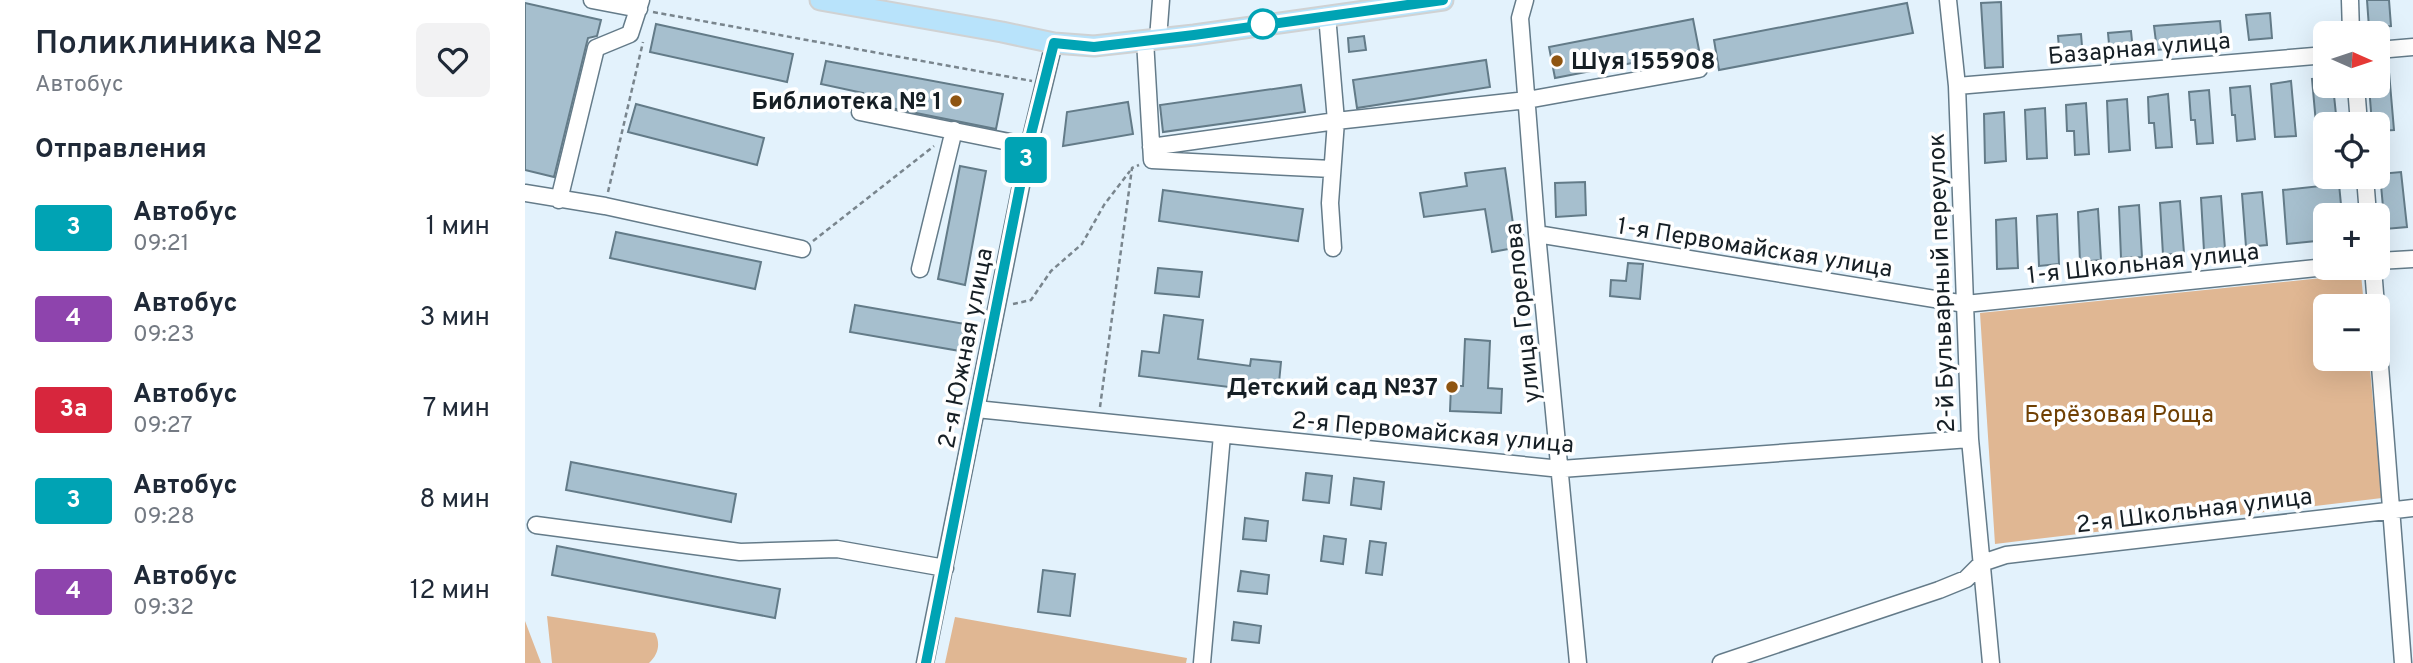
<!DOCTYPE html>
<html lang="ru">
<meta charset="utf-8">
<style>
:root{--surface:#fff;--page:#f2f2f3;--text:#1f2937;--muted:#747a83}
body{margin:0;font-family:Overpass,sans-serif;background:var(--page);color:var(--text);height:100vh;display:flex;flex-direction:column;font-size:26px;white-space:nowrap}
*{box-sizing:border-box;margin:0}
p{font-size:23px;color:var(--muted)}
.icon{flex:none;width:38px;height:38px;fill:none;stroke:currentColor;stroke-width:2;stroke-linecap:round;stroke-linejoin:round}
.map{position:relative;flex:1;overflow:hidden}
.panel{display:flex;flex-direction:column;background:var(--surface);width:525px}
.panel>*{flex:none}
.badge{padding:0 14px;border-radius:5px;font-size:24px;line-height:46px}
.needle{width:46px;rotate:93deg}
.tools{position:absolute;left:1788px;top:21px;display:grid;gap:14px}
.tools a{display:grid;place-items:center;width:77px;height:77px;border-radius:10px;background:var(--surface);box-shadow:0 7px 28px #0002;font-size:35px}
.map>.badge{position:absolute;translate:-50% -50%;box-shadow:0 0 0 4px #fff}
h2{padding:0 35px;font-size:26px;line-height:63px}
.round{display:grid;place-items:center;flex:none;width:74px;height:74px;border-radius:10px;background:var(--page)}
.head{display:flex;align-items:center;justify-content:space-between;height:119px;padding:0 35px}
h1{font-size:33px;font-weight:600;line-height:52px}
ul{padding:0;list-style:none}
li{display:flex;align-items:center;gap:21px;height:91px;padding:0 35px}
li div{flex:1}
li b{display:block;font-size:26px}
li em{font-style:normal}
li .badge{min-width:77px;font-weight:700;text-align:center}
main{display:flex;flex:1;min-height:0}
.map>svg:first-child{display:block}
</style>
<main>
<section class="panel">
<div class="head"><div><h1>Поликлиника №2</h1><p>Автобус</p></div><a class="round"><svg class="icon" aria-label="heart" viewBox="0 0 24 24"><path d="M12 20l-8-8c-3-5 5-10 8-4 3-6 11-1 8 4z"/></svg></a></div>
<h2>Отправления</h2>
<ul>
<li><span class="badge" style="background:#00a3b4;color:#fff">3</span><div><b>Автобус</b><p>09:21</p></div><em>1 мин</em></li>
<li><span class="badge" style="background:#8e44ad;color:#fff">4</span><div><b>Автобус</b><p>09:23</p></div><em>3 мин</em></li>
<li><span class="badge" style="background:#d7263d;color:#fff">3а</span><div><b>Автобус</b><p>09:27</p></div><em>7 мин</em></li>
<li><span class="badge" style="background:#00a3b4;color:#fff">3</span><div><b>Автобус</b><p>09:28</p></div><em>8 мин</em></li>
<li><span class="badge" style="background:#8e44ad;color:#fff">4</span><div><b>Автобус</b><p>09:32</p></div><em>12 мин</em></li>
</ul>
</section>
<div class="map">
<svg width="1888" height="663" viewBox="0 0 1888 663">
<rect width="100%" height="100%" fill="#e3f2fc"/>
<path fill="#e0b793" d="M1836,274L1839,306H1801V359H1844L1857,498L1470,544L1455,313Z
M22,616L130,633C136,644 133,655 124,663H27Z
M430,617L662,658L661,663H420Z
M0,621L16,663H0Z"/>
<path fill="#a6bfce" stroke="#637b88" stroke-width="2" d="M1842,0H1864L1866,26L1844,28Z
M1476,2L1478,67L1460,68L1456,3Z
M0,3L76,20L72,36L63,38L61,46L29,177L0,170Z
M1382,3L1388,33L1194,70L1189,40Z
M1745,13L1747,38L1724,40L1721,15Z
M1168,19L1174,50L1030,78L1024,47Z
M1695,21L1697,43L1632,50L1629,26Z
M131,24L268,54L262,82L125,52Z
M1606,31L1608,52L1585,55L1583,33Z
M1556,34L1558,58L1535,60L1533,36Z
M839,36L841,50L824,52L823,38Z
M961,60L965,87L832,108L828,80Z
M301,61L478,94L471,129L336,102L338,93L296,84Z
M1864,72L1869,130L1853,131V124H1847L1844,86H1853V74Z
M1801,78V86H1808L1812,124H1801V146H1793L1787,79Z
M1766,81L1771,136L1750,137L1746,84Z
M776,85L780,112L638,132L635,105Z
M1725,86L1730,139L1712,141L1710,115H1707L1705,88Z
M1684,90L1688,143L1672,144L1670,120H1666L1664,92Z
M1643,94L1647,147L1631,148L1629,123H1624L1623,97Z
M1602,99L1605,150L1584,152L1582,101Z
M603,102L608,134L538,146L542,112Z
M1561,103L1564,154L1550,155L1549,131H1542L1541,105Z
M111,104L239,138L232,165L103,132Z
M1520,108L1522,158L1502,159L1500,110Z
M1479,112L1481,161L1460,163L1459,114Z
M435,166L461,171L440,285L413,279Z
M980,168L988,224L996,222L1000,246L967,252L960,209L899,217L895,193L942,186L940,173Z
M1876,172L1882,227L1860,229L1855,174Z
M1060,182L1061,215L1031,217L1030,183Z
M1814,184L1817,215H1801V240L1762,244L1758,190Z
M638,190L778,209L773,241L634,221Z
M1737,192L1742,245L1721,247L1717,194Z
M1696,196L1700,249L1679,251L1676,198Z
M1655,201L1659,253L1638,255L1635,203Z
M1614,205L1617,257L1596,258L1594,207Z
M1573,209L1576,260L1555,262L1553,212Z
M1532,214L1534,264L1514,266L1512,216Z
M1491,218L1493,268L1472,269L1471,220Z
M91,232L236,262L230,289L85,258Z
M1103,263L1118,264L1115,299L1085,296L1086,280L1101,281Z
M633,268L677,272L674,297L630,293Z
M330,305L440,324L435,351L325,332Z
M639,315L678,320L673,359L725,366L726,359L756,362L753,393L614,376L617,351L634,353Z
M940,339L965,341L963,388L977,389L976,413L925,411L926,386H938Z
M46,462L211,494L206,522L41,490Z
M781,473L807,476L804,503L778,500Z
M829,478L859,482L856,509L826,505Z
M720,518L743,521L741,541L718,539Z
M799,536L821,539L818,564L796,561Z
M845,541L861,543L857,575L841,573Z
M32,546L255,589L250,618L27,575Z
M518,570L550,574L545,616L513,612Z
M716,571L744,575L742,594L713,591Z
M709,622L736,626L734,643L707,640Z"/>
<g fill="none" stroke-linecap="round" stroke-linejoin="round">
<g stroke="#647b89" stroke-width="19">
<path id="minor" d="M67,0L114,9
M1000,0L995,18L1012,234L1053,663
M1423,0L1432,86L1445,439L1466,663
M1825,0L1826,33
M802,15L811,121L805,203L808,248
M633,39L636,0
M620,40L627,160L807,169
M1853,50L1888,47
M1432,86L1801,55
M1831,86L1834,124
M335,112L504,146
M626,147L811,121L1002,100L1174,69
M1840,177L1843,215
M0,193L80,206L277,249
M34,200L71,48L105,34L116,0
M1012,234L1440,304L1801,267
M1853,261L1888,259
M1848,268L1851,306
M395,269L429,130
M1853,340L1878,663
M451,409L1036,469L1445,439
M11,525L215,552L312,549L420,568
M400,663L504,146L529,43
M677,663L697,435
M1196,663L1414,590L1441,579L1457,563L1481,555L1888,508"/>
</g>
<g stroke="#d0d2d3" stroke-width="23">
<path id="major" d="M295,0L477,32L529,43L569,46L669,35L918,0"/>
</g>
<path stroke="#79858d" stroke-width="2.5" stroke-dasharray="5 3.5" stroke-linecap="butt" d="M128,12L507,81
M83,192L118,42
M288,241L409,146
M488,304L506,300L526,271L557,244L579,205L605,171
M575,407L607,168L614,165"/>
<use href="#minor" stroke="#fff" stroke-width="16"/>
<use href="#major" stroke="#b8e3fb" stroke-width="19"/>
</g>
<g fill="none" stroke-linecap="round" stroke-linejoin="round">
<g stroke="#fff" stroke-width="16">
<path id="line" d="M401,663L503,146L529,43L569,47L669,35L918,0"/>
</g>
<use href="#line" stroke="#00a3b4" stroke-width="10"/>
</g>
<circle fill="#fff" stroke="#00a3b4" stroke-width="3.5" cx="738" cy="24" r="14"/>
<g fill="#8f5511" stroke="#fff" stroke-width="2.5">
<circle cx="1032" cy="61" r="7"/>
<circle cx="431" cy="101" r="7"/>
<circle cx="927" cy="387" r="7"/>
</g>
<g text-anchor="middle" stroke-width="7" stroke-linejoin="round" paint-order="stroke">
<g font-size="24" fill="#161f25" stroke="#fff">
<text transform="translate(1614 48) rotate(-5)" y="8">Базарная улица</text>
<text transform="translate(1230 247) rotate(9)" y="8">1-я Первомайская улица</text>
<text transform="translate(1618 263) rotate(-6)" y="8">1-я Школьная улица</text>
<text transform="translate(1416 283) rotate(-92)" y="8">2-й Бульварный переулок</text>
<text transform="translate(997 313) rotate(-96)" y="8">улица Горелова</text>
<text transform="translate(440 348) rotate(-79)" y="8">2-я Южная улица</text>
<text transform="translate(908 432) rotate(5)" y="8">2-я Первомайская улица</text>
<text transform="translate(1669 510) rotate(-7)" y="8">2-я Школьная улица</text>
</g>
<g font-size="24" font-weight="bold" fill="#161f25" stroke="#fff" text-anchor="end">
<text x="1046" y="69" text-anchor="start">Шуя 155908</text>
<text x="417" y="109">Библиотека № 1</text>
<text x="913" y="395">Детский сад №37</text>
</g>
<g font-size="24" fill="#704003" stroke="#fff">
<text x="1594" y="422">Берёзовая Роща</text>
</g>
</g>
</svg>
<div class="tools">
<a><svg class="needle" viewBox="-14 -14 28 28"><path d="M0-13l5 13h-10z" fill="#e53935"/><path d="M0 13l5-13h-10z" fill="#747a83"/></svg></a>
<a><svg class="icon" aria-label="locate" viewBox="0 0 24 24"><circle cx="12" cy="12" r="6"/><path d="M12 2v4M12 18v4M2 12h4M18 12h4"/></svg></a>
<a>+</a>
<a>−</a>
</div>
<b class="badge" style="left:501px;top:160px;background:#00a3b4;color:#fff">3</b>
</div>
</main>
